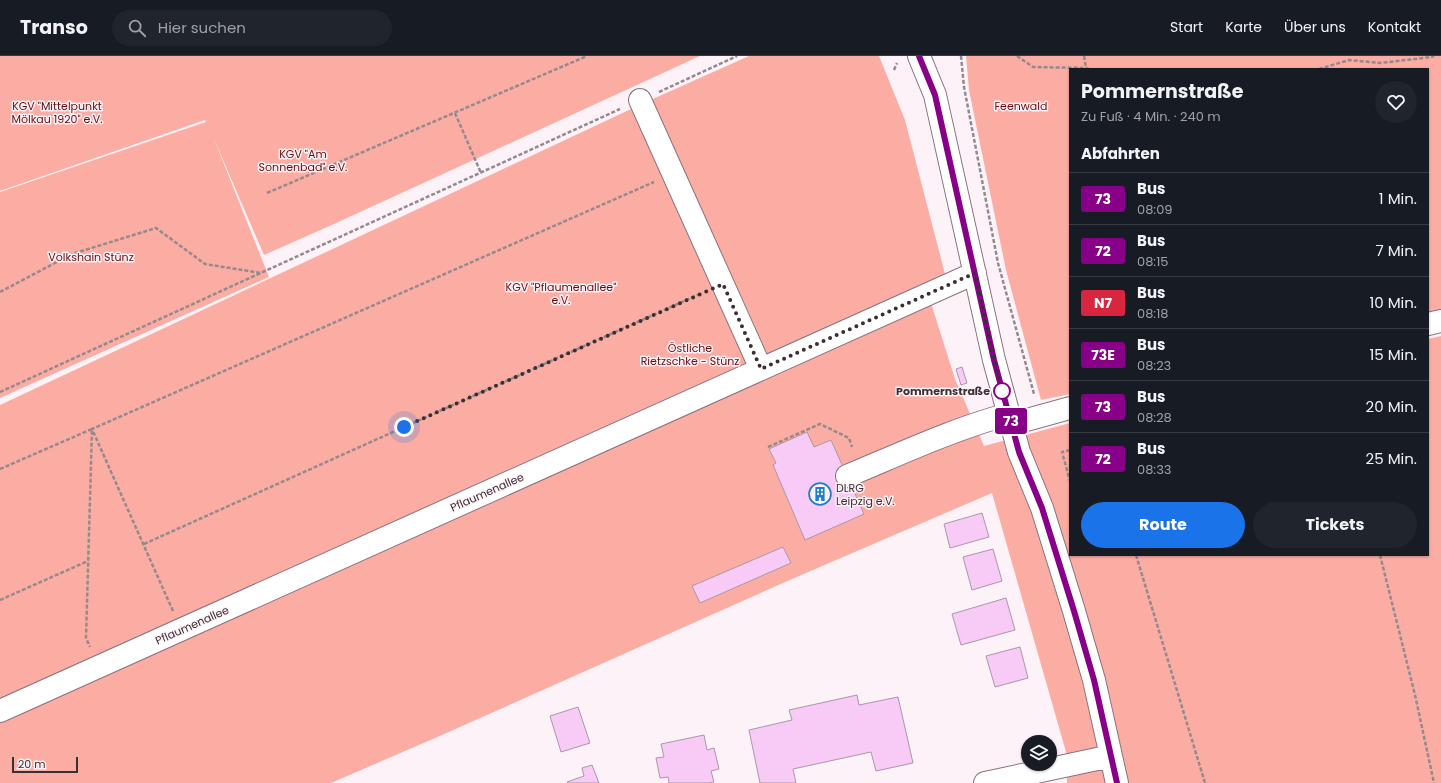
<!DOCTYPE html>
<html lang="de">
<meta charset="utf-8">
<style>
:root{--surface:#171b24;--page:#20242c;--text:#f1f3f6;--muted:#9ea1a6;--line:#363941;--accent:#1a73e8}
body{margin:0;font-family:Poppins,sans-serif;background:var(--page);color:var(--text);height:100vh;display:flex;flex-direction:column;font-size:15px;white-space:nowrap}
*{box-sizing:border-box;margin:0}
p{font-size:13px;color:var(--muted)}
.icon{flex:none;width:22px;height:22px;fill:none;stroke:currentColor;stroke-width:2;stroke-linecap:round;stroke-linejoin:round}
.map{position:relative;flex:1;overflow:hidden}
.drawer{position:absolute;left:1069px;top:12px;width:360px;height:488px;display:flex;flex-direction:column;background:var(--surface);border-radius:0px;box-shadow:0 1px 3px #0004}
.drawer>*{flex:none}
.badge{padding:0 8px;border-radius:3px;font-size:14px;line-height:26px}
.fabs{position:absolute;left:1021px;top:679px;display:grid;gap:8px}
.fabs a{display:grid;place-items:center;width:36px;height:36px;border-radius:50%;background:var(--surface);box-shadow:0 1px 3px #0004;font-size:20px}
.scale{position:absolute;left:12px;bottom:10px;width:66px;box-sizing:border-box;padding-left:4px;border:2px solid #3a3034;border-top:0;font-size:11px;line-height:14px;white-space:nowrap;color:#3a3034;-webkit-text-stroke:3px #fcf2f7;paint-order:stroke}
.you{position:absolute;width:20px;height:20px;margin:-10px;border:3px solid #fff;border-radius:50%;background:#1a73e8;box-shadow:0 0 0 6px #1a73e833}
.map>.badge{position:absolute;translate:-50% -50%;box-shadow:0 0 0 2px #fff}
h2{padding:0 12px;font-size:15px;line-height:36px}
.round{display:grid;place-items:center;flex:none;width:42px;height:42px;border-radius:21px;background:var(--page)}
.head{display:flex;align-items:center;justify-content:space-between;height:68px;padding:0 12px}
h1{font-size:19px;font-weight:700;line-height:30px}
.button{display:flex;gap:8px;margin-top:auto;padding:8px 12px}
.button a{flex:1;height:46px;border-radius:24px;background:var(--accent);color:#fff;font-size:16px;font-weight:700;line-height:46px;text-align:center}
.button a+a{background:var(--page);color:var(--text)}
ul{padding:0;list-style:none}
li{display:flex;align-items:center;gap:12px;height:52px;padding:0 12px;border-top:1px solid var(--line)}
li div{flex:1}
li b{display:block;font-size:15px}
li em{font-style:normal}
li .badge{min-width:44px;font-weight:700;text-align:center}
header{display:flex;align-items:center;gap:24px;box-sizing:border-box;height:56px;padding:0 20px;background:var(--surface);border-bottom:1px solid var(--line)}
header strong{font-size:19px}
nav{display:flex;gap:22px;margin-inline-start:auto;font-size:14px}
.search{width:280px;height:36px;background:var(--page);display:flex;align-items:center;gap:10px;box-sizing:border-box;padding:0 14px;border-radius:22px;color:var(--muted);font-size:15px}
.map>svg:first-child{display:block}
</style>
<header>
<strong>Transo</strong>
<div class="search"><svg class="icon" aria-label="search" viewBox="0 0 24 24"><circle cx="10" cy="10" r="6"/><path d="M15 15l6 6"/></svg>Hier suchen</div>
<nav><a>Start</a><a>Karte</a><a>Über uns</a><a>Kontakt</a></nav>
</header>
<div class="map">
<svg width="1441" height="727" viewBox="0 0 1441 727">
<rect width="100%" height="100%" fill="#fcf2f7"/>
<path fill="#fcada3" d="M0,0H700L334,168L264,199L214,83L269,221L0,342V136L206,66L205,64L0,135Z
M749,0H879L905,64L945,218L931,247L955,323L984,390L1070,367V499H1428V283L1441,280V727H1067L1066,696L992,437L792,523L442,679L331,727H0V349L646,46Z
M966,0H1441V255L1428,257V13H1070V338L1041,344L1006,214L969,34Z"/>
<path fill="#f8caf6" stroke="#a997a8" d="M962,311L967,327L961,329L956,313Z
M807,376L814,391L831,384L864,458L805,484L773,409L776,407L769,393Z
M982,457L989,481L950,492L944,468Z
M783,491L791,507L700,547L692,530Z
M993,493L1002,525L972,534L963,501Z
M1006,542L1015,574L961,589L952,558Z
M1020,591L1028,622L995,631L986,600Z
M857,639L859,649L898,641L913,707L876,715L871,696L793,713L796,727H760L749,674L792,664L789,654Z
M578,651L590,687L561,696L550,660Z
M704,679L707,694L714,692L719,713L711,715L714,726L708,727H669L668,721L660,722L656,702L664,701L661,688Z
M592,709L599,727H568L567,726L584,720L582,712Z"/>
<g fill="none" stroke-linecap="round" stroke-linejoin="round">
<g stroke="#89727d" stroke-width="24">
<path id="minor" d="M919,0L935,39L994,304L1019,396L1042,452L1074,555L1094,624L1117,727
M640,44L761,313
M1428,268L1441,265
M1012,368L1070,352
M847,420C900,398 953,373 1009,358
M0,655L975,217
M985,727L1111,700"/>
</g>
<path stroke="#948a8e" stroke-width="2.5" stroke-dasharray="4 2" stroke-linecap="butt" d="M961,0L964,31L998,207L1034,338
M1017,0L1033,11L1086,12L1089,13
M1084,0L1086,12
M1319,13L1349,4L1380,7L1432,1L1434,0
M894,14L897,7
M659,36L737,0
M455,57L481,117
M267,137L587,0
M0,236L72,198L156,172L205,208L261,217
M0,336L620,53
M768,391L820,368L849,382L852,391
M1070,394L1062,396L1070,425
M0,413L92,373L86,582L90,591
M144,488L702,237
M1136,499L1205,727
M1380,499L1415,639L1434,727
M0,544L88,505
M173,555L92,373L654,126"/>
<use href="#minor" stroke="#fff" stroke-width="22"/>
</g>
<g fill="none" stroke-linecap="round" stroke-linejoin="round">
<g stroke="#fff" stroke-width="9">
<path id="line" d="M919,0L935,39L994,304L1019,396L1042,452L1074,555L1094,624L1117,727"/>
</g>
<use href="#line" stroke="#808" stroke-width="6"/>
<path stroke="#3a3034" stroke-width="4" stroke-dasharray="0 7.2" d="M404,371L723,228L761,313L975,217L994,304L1002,335"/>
</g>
<defs>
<g id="building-ring" transform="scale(1.15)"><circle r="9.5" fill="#fcf2f7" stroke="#1f7ecb" stroke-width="1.5"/><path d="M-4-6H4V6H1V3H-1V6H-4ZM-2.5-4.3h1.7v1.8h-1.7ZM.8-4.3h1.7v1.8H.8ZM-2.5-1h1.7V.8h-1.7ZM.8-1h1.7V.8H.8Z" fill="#1f7ecb"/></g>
</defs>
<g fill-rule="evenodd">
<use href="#building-ring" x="820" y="438"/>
</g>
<circle fill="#fff" stroke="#808" stroke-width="2" cx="1002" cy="335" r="8"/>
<g text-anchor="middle" stroke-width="3" stroke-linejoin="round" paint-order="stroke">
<g font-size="11" fill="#6a0b0c" stroke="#fcf2f7">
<text x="57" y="54">KGV "Mittelpunkt<tspan x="57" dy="13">Mölkau 1920" e.V.</tspan></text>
<text x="1021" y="54">Feenwald</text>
<text x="303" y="102">KGV "Am<tspan x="303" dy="13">Sonnenbad" e.V.</tspan></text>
<text x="91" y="205">Volkshain Stünz</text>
<text x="561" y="235">KGV "Pflaumenallee"<tspan x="561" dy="13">e.V.</tspan></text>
<text x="690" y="296">Östliche<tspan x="690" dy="13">Rietzschke - Stünz</tspan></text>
</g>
<g font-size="11" font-weight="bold" fill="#3a3034" stroke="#fcf2f7" text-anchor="end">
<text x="990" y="339">Pommernstraße</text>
</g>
<g font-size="11" fill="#3a3034" stroke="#fcf2f7" text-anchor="start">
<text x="836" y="436">DLRG<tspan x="836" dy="13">Leipzig e.V.</tspan></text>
</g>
<g font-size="11" fill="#3a3034" stroke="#fcf2f7">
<text transform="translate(487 436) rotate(-24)" y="4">Pflaumenallee</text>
<text transform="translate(192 569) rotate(-24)" y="4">Pflaumenallee</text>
</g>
</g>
</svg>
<div class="fabs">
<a><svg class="icon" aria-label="layers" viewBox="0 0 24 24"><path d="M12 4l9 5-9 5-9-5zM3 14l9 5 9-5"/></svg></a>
</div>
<div class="scale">20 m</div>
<div class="you" style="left:404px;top:371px"></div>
<b class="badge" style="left:1011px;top:365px;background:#808;color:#fff">73</b>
<section class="drawer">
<div class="head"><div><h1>Pommernstraße</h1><p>Zu Fuß · 4 Min. · 240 m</p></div><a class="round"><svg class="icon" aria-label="heart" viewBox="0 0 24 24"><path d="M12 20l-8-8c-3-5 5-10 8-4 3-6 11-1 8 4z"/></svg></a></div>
<h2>Abfahrten</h2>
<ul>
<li><span class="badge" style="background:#808;color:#fff">73</span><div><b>Bus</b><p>08:09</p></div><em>1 Min.</em></li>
<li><span class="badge" style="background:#808;color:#fff">72</span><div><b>Bus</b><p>08:15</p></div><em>7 Min.</em></li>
<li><span class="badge" style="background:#d7263d;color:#fff">N7</span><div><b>Bus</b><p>08:18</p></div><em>10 Min.</em></li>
<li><span class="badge" style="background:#808;color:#fff">73E</span><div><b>Bus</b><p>08:23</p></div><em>15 Min.</em></li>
<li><span class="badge" style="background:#808;color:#fff">73</span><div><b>Bus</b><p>08:28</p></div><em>20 Min.</em></li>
<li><span class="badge" style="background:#808;color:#fff">72</span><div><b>Bus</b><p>08:33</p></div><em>25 Min.</em></li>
</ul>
<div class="button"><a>Route</a><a>Tickets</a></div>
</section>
</div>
